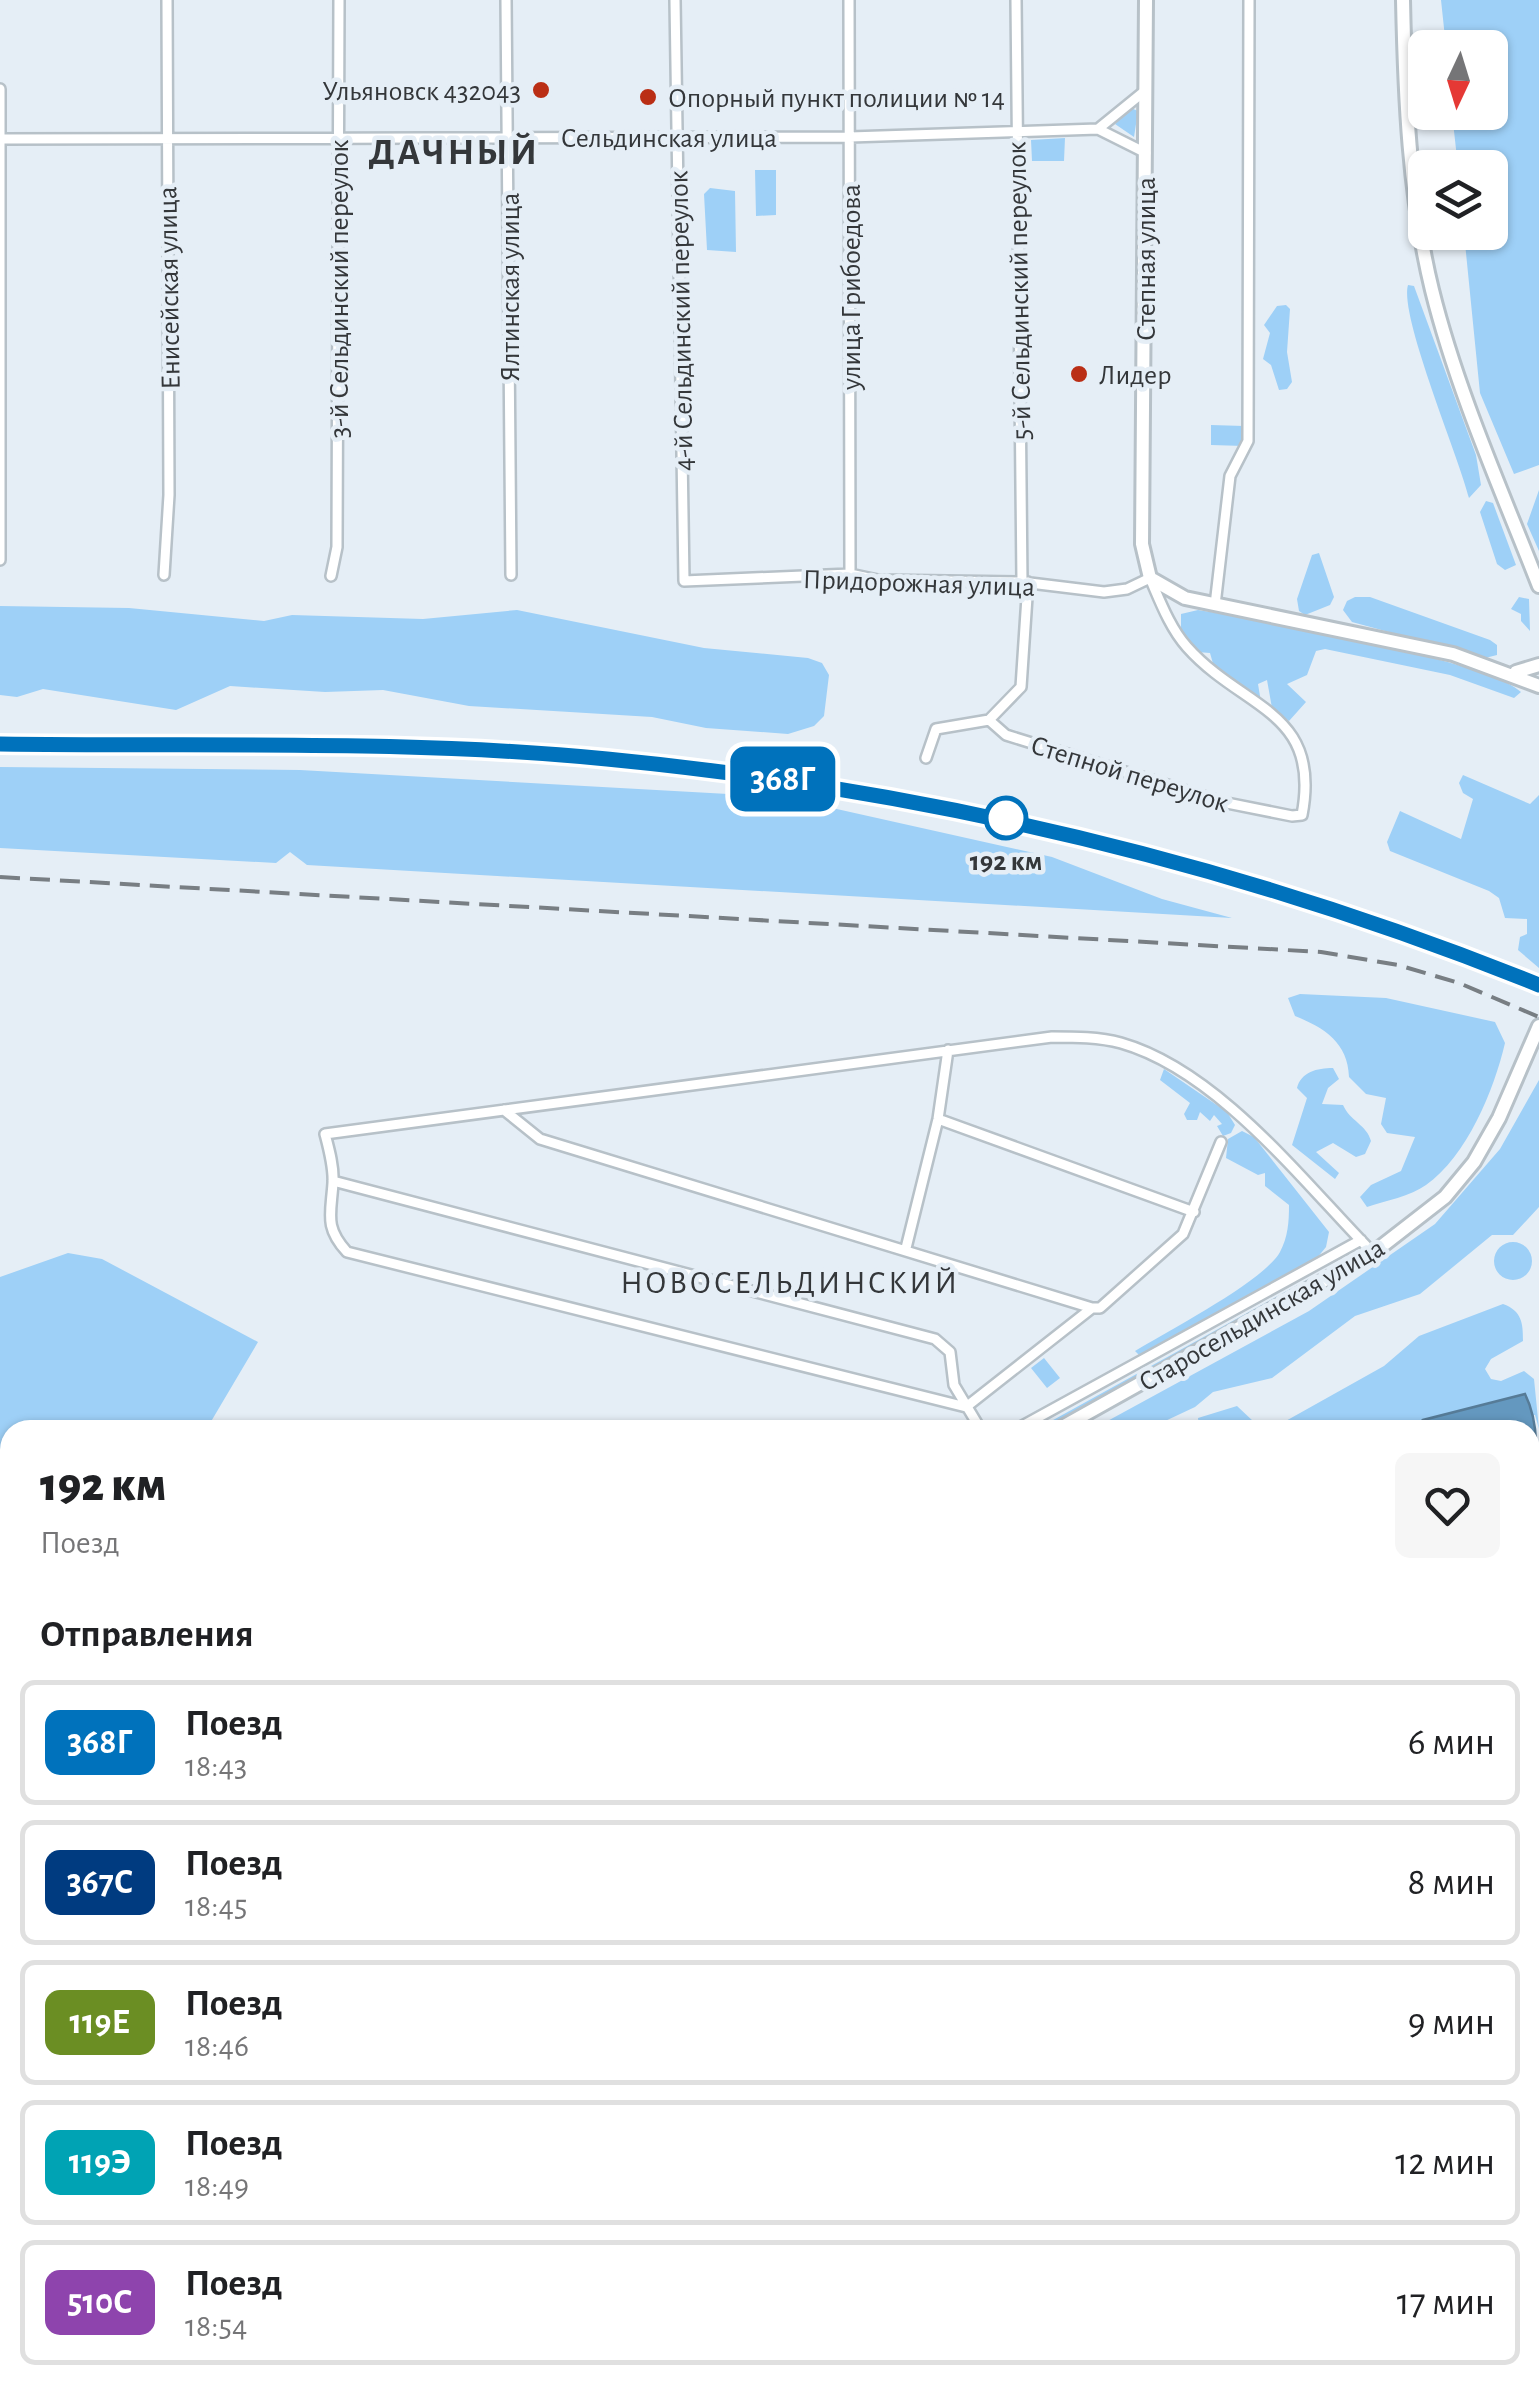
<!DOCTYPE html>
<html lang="ru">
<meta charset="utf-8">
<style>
:root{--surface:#fff;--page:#f6f6f6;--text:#202124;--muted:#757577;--line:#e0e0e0}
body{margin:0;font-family:"Alegreya Sans",sans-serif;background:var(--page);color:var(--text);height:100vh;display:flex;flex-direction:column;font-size:38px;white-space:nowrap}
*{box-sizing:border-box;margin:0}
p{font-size:32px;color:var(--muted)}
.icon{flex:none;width:55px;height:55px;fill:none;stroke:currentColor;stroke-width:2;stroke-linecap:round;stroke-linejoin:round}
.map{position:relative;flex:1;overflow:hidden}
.panel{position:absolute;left:0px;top:1420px;width:1540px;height:982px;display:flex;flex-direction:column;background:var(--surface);border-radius:30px 30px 0 0;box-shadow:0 2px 8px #0004}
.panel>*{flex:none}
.badge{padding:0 20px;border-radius:15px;font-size:35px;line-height:65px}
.needle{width:65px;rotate:184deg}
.fabs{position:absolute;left:1408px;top:30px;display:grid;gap:20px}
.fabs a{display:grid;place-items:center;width:100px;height:100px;border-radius:15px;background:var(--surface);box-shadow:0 2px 8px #0004;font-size:50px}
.map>.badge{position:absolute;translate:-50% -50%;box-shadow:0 0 0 5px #fff}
h2{padding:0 40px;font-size:38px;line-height:90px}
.round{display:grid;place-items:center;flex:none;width:105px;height:105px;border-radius:15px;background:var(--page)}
.head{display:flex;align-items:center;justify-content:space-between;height:170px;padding:0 40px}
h1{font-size:48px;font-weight:800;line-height:75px}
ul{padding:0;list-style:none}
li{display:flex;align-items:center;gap:30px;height:125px;margin:0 20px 15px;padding:0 20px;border:5px solid var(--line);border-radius:15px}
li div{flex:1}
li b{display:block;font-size:38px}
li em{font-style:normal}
li .badge{min-width:110px;font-weight:700;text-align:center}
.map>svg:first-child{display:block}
</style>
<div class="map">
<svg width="1539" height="2401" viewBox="0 0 1539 2401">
<rect width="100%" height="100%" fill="#e5eef6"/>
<path fill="#9ed0f7" d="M1441,0H1539V465L1514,474L1480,393L1464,233L1490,232V168L1458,167L1452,113L1490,112V48L1446,47Z
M1131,108L1138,111L1134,137L1115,124Z
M1065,138L1064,161H1032L1031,140Z
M755,170H776V215L756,216Z
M710,188L735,191L736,252L707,250L704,194Z
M1408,285L1414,286L1476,455L1481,485L1469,498C1459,457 1399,316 1408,285Z
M1286,305L1290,309L1287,352L1292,382L1287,389L1279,390L1271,365L1263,359L1270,333L1264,325L1277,306Z
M1211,425L1244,426V446L1211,445Z
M1539,490V551L1527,524Z
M1486,501L1493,503L1516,565L1505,570L1497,564L1480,512Z
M1319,553L1334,597L1330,605L1305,615L1299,611L1297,599L1312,555Z
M1355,597H1370L1490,640L1497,645V655L1485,658L1352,622L1343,610L1347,601Z
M1519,597L1529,599L1530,631L1521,621V614L1511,609Z
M0,606L129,608L264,621L292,615L423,619L517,610L704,648L808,658L822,663L829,675L824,716L814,726L788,734L706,728L652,717L469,706L383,690L325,692L230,686L176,710L43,689L17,697L0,695Z
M1198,610C1252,618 1491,661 1521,692L1514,698L1450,675L1325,649L1316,651L1307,675L1287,684L1306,702L1289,721L1272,708L1267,680L1258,684L1261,702L1214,667L1210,653L1197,652L1190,641H1181V614Z
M0,767L300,770L783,797L1052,857L1162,899L1232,918L307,865L290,852L276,863L0,848Z
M1463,775L1530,804L1539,795V968L1518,950L1520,937L1527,934V919L1505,918L1499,898L1489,891L1390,851L1387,842L1400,811L1461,839L1473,799L1463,793L1459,783Z
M1300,994L1386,998L1495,1022L1505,1043C1494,1090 1467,1156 1426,1185C1411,1196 1385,1201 1367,1207L1360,1197L1371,1185L1401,1171L1415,1137L1387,1133L1381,1124L1386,1098L1366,1094L1349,1077C1348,1043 1325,1028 1295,1016L1288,998Z
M1333,1068L1339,1079L1328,1088L1322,1104L1343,1105C1350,1121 1367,1125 1371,1141L1365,1154L1356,1157L1333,1143L1316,1152L1339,1173L1335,1179L1292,1145L1307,1098L1297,1088C1301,1072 1317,1068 1333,1068Z
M1164,1069L1227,1112L1235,1125L1231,1133L1223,1136L1217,1126L1222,1124L1214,1115L1210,1121L1200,1112L1197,1120H1187L1184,1114L1190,1103L1160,1080Z
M1539,1080V1207L1513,1235H1492L1420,1294L1355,1316L1272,1378L1213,1392L1195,1407L1146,1430H1091L1309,1311L1435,1224L1500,1149Z
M1242,1131L1254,1137L1329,1232L1326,1247L1317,1258L1139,1355L1135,1351C1168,1331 1264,1281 1280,1252C1288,1237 1289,1222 1289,1205L1265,1186V1173L1258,1175L1226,1158L1228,1139Z
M1494 1261a19 19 0 1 1 38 0a19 19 0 1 1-38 0Z
M68,1253L102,1259L258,1342L206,1430H10V1596L0,1590V1277Z
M1314,1276H1319L1052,1430H1035Z
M1503,1304C1522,1311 1523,1323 1523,1341L1491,1359L1485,1369L1491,1379L1501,1381L1524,1371L1534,1379L1539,1429L1535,1415L1424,1420L1411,1430L1199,1427L1198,1418L1237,1406L1254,1422L1275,1427L1384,1366L1419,1336Z
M1044,1358L1060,1378L1047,1388L1031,1368Z
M0,1677L10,1682V2016L0,2010Z
M0,2023L10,2029V2225L0,2234Z
M10,2287V2392L226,2393L221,2401H0V2296Z
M332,2393H386L381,2401H331Z
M472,2393H529L537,2401H474Z"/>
<path fill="#6498bf" stroke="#567b97" stroke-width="2.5" d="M1525,1394C1539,1422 1539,1464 1530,1491V1430H1411L1423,1420Z
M1530,1564L1539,1573V2300L1530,2298Z
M226,2392H282V2393L279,2401H221Z
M1523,2392V2401H703L701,2393Z
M529,2393L555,2399L556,2393H621L627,2401H537Z"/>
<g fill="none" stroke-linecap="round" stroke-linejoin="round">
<g stroke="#b7c1c8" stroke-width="14">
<path id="street" d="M506,0L511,575
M675,0L684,581L850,574L878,580L1022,582L1104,592L1127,589L1150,578C1160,601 1170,628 1187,647C1243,710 1322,710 1302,815L1292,816L1222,802L1006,735L989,720L936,729L926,758
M849,0L850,574
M1016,0L1022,582
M0,89V560
M1098,129L1146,90
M0,139L850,137L1098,129L1146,153
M164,575L169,495L167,0
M331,576L337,547L339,0
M1215,605L1230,476L1248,441L1249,0
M989,720L1021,687L1028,582
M504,1110L540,1139L1092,1308L966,1407
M938,1119L1194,1212
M333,1181L935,1339L950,1352L954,1385L981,1430
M906,1248L938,1119L948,1050
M1092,1308H1100L1183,1234L1221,1142
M966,1407L347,1252C324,1227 331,1214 333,1183C334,1167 329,1149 325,1134L1052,1037C1075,1037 1099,1037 1121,1043C1219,1071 1304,1183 1373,1253
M1015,1430L1361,1240
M0,2246L10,2237"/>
</g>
<g stroke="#b7c1c8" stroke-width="18">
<path id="secondary" d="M1146,0L1142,544L1150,578L1185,598L1453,654L1539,686
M1403,0C1405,96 1409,196 1432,290C1457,391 1501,489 1539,586
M1516,672L1539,665
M1057,1430L1373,1253L1445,1197L1474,1162L1499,1118L1539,1026
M0,2281L10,2272"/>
</g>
<use href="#street" stroke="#fff" stroke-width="9"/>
<use href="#secondary" stroke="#fff" stroke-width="12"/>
<path stroke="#787e83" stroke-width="4" stroke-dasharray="20 10" stroke-linecap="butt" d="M0,744C202,746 406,739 607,759C927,790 1241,863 1539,985
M0,877L1321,952L1398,965L1459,983L1539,1017"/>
</g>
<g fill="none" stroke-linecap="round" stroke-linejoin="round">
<g stroke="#fff" stroke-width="22">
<path id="line" d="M0,744C202,747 406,739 607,759C928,790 1240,864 1539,985"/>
</g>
<use href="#line" stroke="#0072bc" stroke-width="15"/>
</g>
<g fill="#ba2e15" stroke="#e5eef6" stroke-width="4">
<circle cx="541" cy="90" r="10"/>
<circle cx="648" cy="97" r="10"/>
<circle cx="1079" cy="374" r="10"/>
</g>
<circle fill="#fff" stroke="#0072bc" stroke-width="5" cx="1006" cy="818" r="20"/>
<g text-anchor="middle" stroke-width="9" stroke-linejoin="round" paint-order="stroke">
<g font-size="28" fill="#34373a" stroke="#e5eef6" text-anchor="start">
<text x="521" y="100" text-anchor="end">Ульяновск 432043</text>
<text x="668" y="107">Опорный пункт полиции № 14</text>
<text x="1099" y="384">Лидер</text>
</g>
<g font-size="28" fill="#34373a" stroke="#e5eef6">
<text x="669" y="147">Сельдинская улица</text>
<text transform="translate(1145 259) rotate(-90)" y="10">Степная улица</text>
<text transform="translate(509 287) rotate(-90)" y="10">Ялтинская улица</text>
<text transform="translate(850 287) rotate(-90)" y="10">улица Грибоедова</text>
<text transform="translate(168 288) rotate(-91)" y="10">Енисейская улица</text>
<text transform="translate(338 289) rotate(-90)" y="10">3-й Сельдинский переулок</text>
<text transform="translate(1018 291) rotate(-91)" y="10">5-й Сельдинский переулок</text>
<text transform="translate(680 321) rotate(-91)" y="10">4-й Сельдинский переулок</text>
<text transform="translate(919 582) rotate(2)" y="10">Придорожная улица</text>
<text transform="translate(1130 773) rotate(17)" y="10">Степной переулок</text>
<text transform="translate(1261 1314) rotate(-30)" y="10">Старосельдинская улица</text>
</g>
<g font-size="28" font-weight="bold" fill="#34373a" stroke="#e5eef6">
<text x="1006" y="870">192 км</text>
</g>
<g font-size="32" letter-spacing="2.5" fill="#34373a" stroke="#e5eef6">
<text x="790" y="1293">НОВОСЕЛЬДИНСКИЙ</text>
</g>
<g font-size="38" font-weight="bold" letter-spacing="2.5" fill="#34373a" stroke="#e5eef6">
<text x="454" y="164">ДАЧНЫЙ</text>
</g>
</g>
</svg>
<div class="fabs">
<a><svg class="needle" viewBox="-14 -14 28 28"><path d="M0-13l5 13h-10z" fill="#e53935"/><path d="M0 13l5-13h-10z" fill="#757577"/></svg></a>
<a><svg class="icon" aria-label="layers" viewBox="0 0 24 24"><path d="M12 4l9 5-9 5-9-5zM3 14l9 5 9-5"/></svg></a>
</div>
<b class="badge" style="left:783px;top:779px;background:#0072bc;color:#fff">368Г</b>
<section class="panel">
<div class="head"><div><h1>192 км</h1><p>Поезд</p></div><a class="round"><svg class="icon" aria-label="heart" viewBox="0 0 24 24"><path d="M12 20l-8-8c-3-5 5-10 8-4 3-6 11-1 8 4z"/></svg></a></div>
<h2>Отправления</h2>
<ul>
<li><span class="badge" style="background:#0072bc;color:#fff">368Г</span><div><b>Поезд</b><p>18:43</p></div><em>6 мин</em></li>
<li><span class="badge" style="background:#003b80;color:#fff">367С</span><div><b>Поезд</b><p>18:45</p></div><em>8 мин</em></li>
<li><span class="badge" style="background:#6b8e23;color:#fff">119Е</span><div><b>Поезд</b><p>18:46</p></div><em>9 мин</em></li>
<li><span class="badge" style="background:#00a3b4;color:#fff">119Э</span><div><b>Поезд</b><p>18:49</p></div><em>12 мин</em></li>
<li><span class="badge" style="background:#8e44ad;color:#fff">510С</span><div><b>Поезд</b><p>18:54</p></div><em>17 мин</em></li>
</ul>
</section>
</div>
